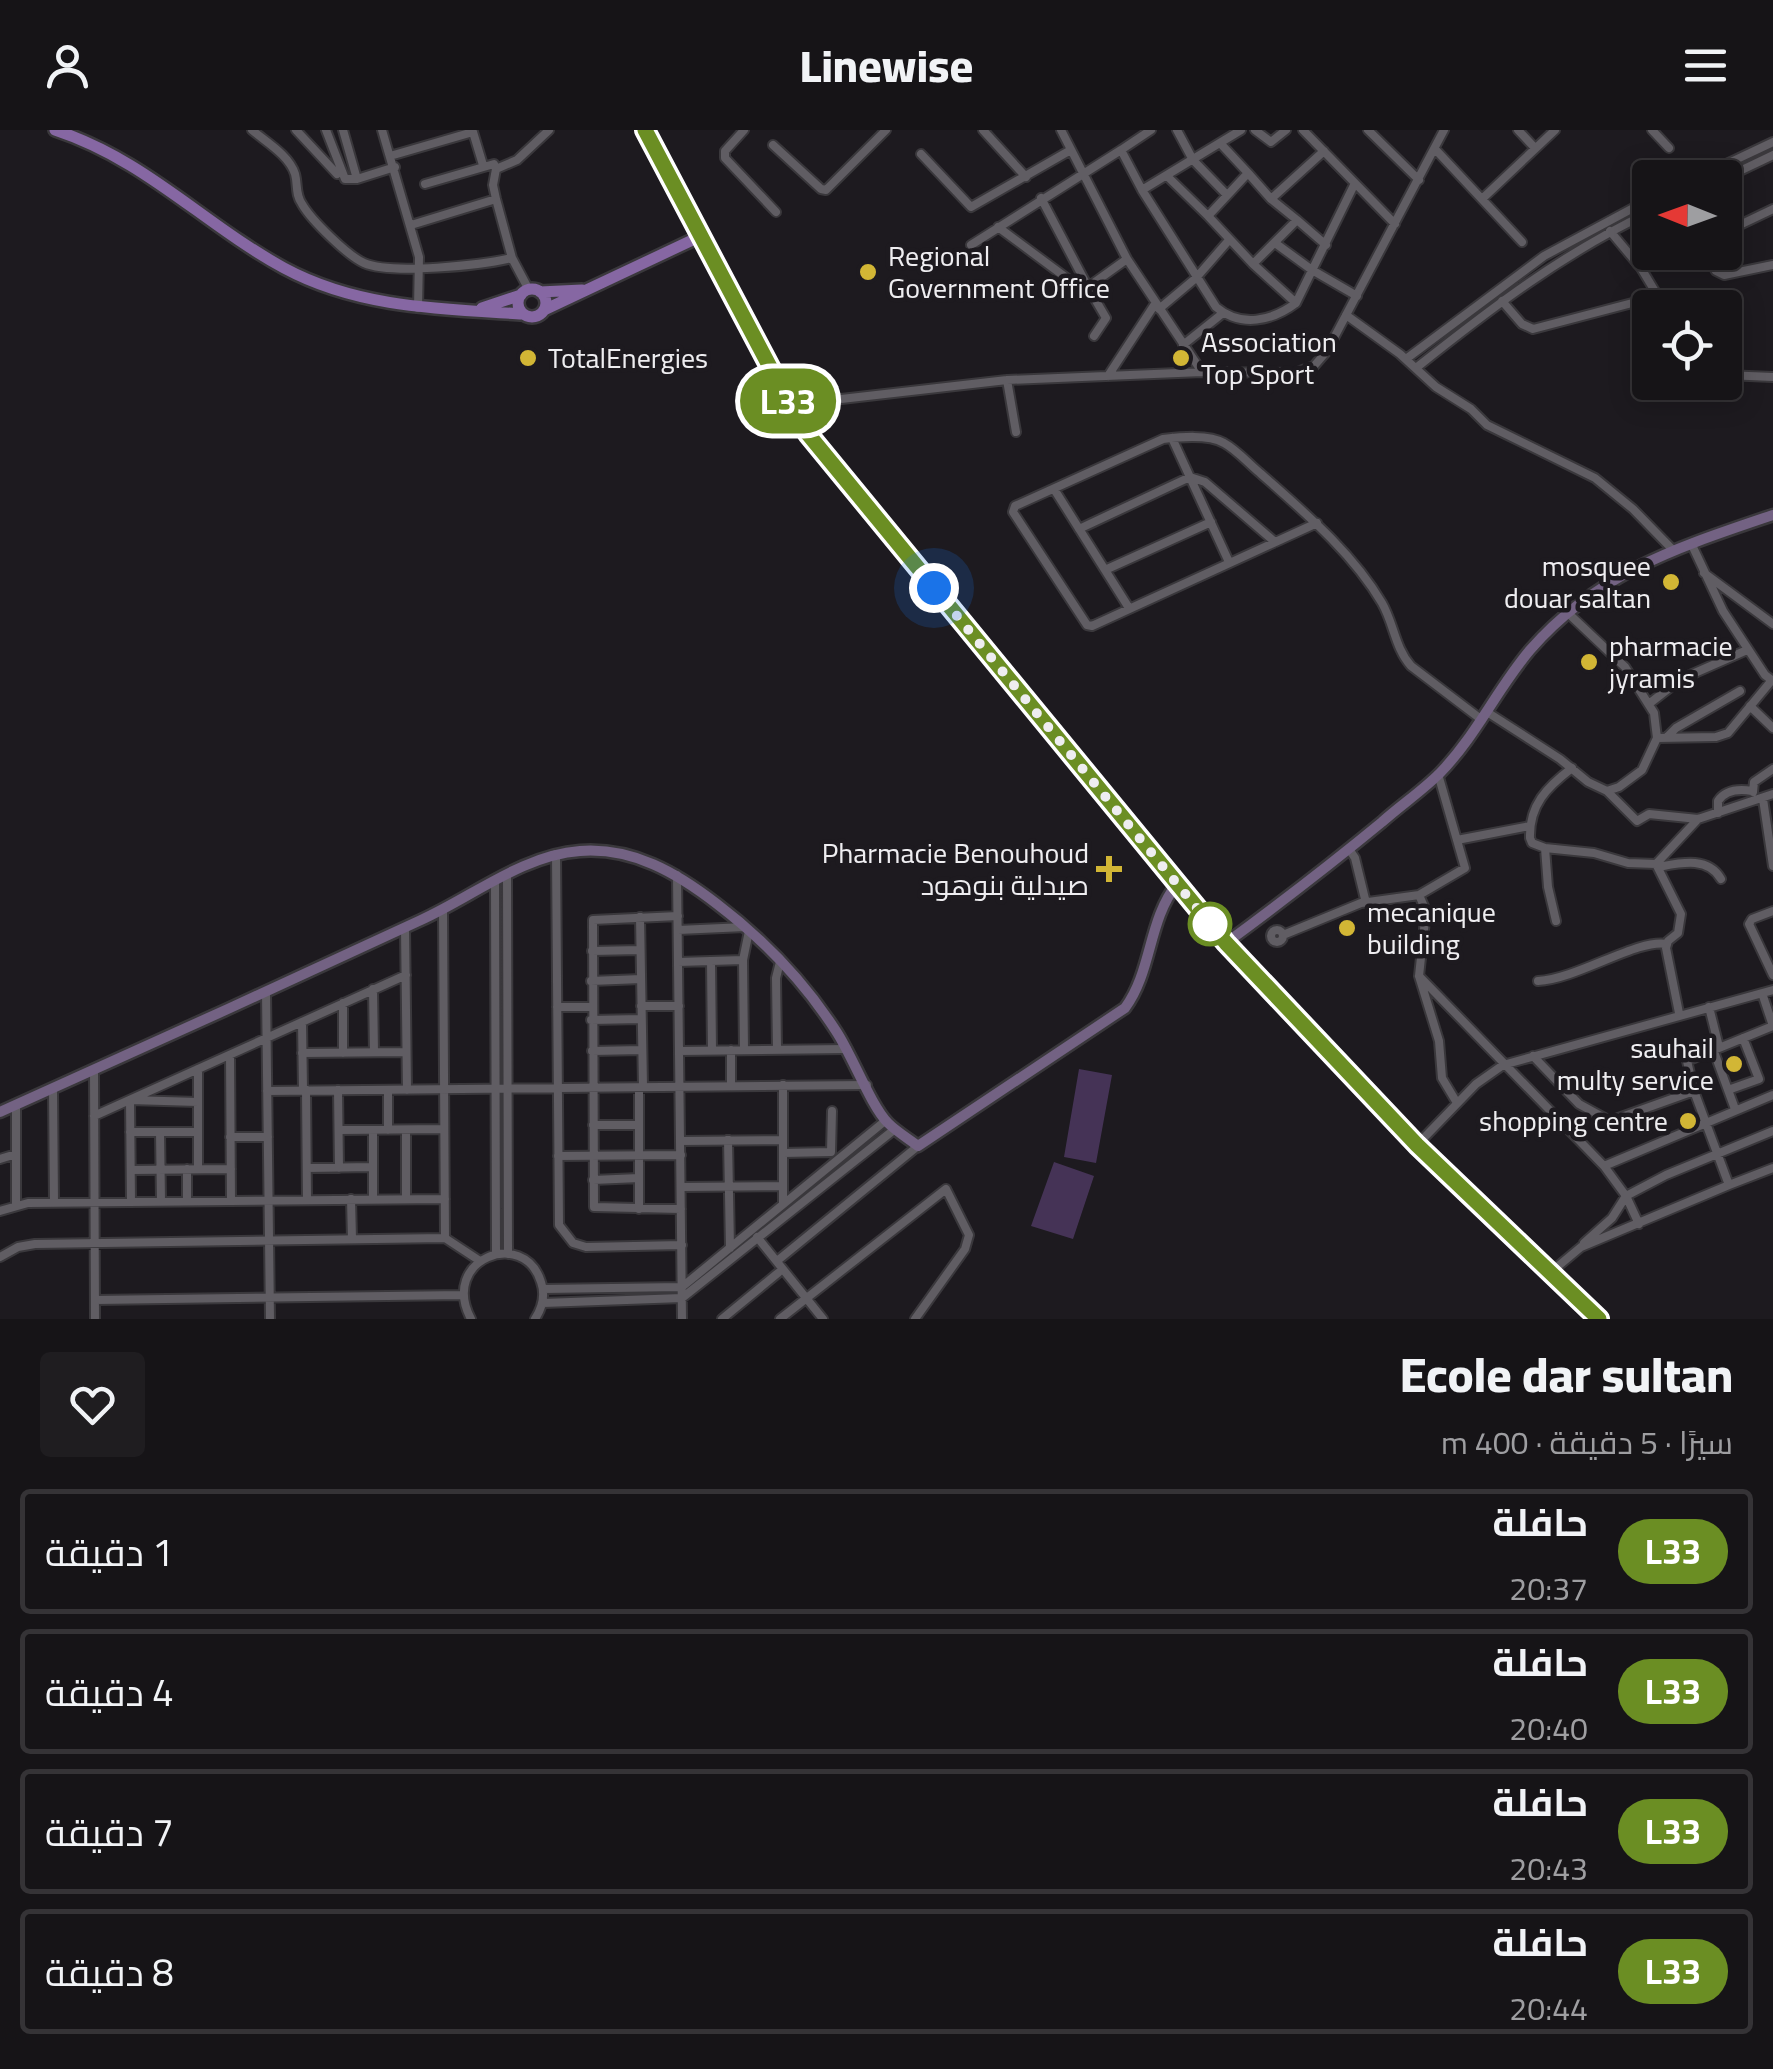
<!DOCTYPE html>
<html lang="ar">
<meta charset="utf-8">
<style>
:root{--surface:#161417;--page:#1f1d20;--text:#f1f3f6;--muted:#9e9ea1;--line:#353336}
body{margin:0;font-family:Georgia,Cairo,serif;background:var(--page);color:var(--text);direction:rtl;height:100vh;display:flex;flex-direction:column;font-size:38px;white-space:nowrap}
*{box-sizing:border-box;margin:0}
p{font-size:32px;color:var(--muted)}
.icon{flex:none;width:55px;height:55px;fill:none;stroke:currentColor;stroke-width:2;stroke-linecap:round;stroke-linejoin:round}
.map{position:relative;height:1189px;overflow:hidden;direction:ltr}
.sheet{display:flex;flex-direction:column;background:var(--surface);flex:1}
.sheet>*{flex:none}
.badge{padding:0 20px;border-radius:32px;font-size:35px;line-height:65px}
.needle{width:65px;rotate:271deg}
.buttons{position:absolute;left:1632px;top:30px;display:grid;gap:20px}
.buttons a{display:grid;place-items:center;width:110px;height:110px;border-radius:10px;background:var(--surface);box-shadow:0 5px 25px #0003,0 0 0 2px var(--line);font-size:50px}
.you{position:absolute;width:50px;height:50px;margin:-25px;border:8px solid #fff;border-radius:50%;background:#1a73e8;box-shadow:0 0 0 15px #1a73e833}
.map>.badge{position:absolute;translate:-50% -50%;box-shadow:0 0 0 5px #fff}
.round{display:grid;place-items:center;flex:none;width:105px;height:105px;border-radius:10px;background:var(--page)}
.overview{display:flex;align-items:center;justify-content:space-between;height:170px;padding:0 40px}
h1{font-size:48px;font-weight:800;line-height:75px}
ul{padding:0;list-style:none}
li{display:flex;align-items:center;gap:30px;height:125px;margin:0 20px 15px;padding:0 20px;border:5px solid var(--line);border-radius:10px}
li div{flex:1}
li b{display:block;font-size:38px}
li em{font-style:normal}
li .badge{min-width:110px;font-weight:700;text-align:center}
header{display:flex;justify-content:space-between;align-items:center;height:130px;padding:0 40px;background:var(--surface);font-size:45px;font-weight:800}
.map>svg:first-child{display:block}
</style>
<header><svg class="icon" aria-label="menu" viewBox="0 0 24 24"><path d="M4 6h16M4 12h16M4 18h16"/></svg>Linewise<svg class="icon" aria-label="person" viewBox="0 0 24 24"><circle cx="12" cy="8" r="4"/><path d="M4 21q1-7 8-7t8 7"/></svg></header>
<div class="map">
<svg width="1773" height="1189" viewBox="0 0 1773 1189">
<rect width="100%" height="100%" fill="#1d1a1f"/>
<path fill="#453356" d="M1079,939L1112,945L1096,1033L1064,1027Z
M1054,1032L1094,1046L1073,1109L1031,1096Z"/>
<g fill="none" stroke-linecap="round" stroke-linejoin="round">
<g stroke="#3a383c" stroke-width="12">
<path id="street" d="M252,0C266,12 289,25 295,44C298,55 295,64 302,74C311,90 348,126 364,133C391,145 483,135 512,128
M296,0L337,44
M326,0L345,49H357L395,37
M343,0L357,49
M382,0L419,127L418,178
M744,0L725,21V28L776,82
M983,0L1026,47
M1061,0L1127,129L1202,242
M1177,0L1193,30L1227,65
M1255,0L1271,12L1286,0
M1303,0L1395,94
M1368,0L1419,50
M1518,0L1535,18
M1652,0L1669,18
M1220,13L1248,43
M773,15L821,59L826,60L886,0
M1435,19L1522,112
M1121,20L1151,0
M921,24L971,77L1069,21
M390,26L473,2L483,35
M1248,43L1271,69L1297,90L1253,134L1208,86Z
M1167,46L1208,86
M1697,48L1773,12
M1725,48L1773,25
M425,54L494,34L496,39
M1142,60L1241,0
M1041,68L1088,157L1127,129
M1271,69L1324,21
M1482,69L1555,0
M1297,90L1326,115
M411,95L496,69
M998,97L1072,152L1088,157L1106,188L1094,206
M1610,101L1641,138L1665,178
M1725,102L1773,79
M1275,113L1312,140L1357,166
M971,115L1121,20L1142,60L1216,177C1241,198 1272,191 1296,173L1355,53
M1704,122L1716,141L1724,145L1773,135
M1253,134L1296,173
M529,160L512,128L496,69L493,55L496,39L517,30L549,0
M1502,171L1522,194L1533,199L1659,166
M1159,179L1196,148L1229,110
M1346,185L1400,224L1436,257L1471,279L1487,295L1595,348L1633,379L1672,419
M1183,215L1223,183
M1406,229L1544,126L1650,69
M1416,238C1490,179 1563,123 1650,82
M1725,245L1773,247
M1108,246L1155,174
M1007,250L1016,302
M789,275L1007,250L1202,242L1295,243L1314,236L1327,221L1444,0
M1172,308L1229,432
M1054,359L1129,478
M1317,393L1092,496L1087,495L1013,382L1015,376L1163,309C1180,307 1209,304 1224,313C1237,320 1249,334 1260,343C1304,382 1352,422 1382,473C1394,494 1395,518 1411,536L1482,590
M1079,399L1190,347L1205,352L1275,412
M1691,413L1723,481L1765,545L1773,551
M1105,440L1211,392
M1704,443L1773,494
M1569,484L1625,537L1654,583L1657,608L1642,640L1619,657L1607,661
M1650,573L1681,549L1747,520
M1750,576L1773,598
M1487,582L1560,629L1588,652L1607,661L1637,691L1649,684L1698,689L1773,664
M1667,607L1676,598L1740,561
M1657,608L1716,607L1728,603L1772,550
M1572,638C1547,657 1529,675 1530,708L1532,713L1545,718L1594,723L1628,733L1656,734L1681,784L1678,803L1668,811L1666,818L1679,883
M1753,662L1754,652L1773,639
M1763,669L1773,736
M1718,683V671C1726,659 1740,659 1752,661
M1457,710L1530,696
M1545,718L1548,757L1556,791
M1349,719L1355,728L1366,773
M556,724L559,1095L573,1113L586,1117L682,1115
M1656,734L1698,689
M1658,737C1680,733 1708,726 1721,749
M677,745L682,1189
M507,746L508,1124
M495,753L496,1124
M1419,765L1426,781L1419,846L1439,911L1442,948L1457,973
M443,780L445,1108
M1773,781L1752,789L1749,794L1773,845
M678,786L593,790L594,1077L681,1079
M640,787L643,957
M405,798L407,960
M678,800L745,797
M1271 806a6 6 0 1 1 12 0a6 6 0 1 1-12 0Z
M1283,805L1361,773L1419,765L1465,738L1438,644
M592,821L640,820
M711,831L712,920
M678,832L743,830
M1419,846L1604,1036L1626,1066L1612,1088L1584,1113
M591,851L641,849
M1538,851C1578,849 1638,808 1667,814
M373,859L374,922
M266,862L270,1189
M1762,863L1773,896
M343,873V923
M641,876H679
M557,877H591
M1709,877L1719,917
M591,890L641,889
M302,892L303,960
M777,919L776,848L780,832
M1713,919L1735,979
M744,920L743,830L749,801
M592,921L642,920
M679,921L847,919
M302,923L406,922
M230,925L231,1071
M1533,926L1579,974L1610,991L1694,961L1729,1055L1581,1117L1551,1142
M198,939V1039
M94,940L95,1189
M783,955V1074
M731,956V920
M639,957V1079
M53,959L54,1072
M306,960L307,1070
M338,960L339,1038
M388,960V1000
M1728,960L1759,949L1743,908
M267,961L867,955
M1694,961L1687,931L1773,896
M16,975V1075
M94,986L406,845
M593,995H639
M339,1000L444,999
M373,1000V1069
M406,1000V1069
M130,1002H198
M160,1002L161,1071
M230,1007H268
M728,1010L730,1118
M680,1011L783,1010
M1417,1015L1476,954L1503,935L1773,860
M783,1023L831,1022L832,981
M558,1026L681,1025
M0,1029L16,1024
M1604,1036L1773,965
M307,1038L373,1037
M187,1039V1071
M131,1040L231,1039
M593,1050L639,1048
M1729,1055L1773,1038
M681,1057L782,1056
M351,1069L352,1109
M131,1072L130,970L198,972
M0,1081L28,1073L445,1069
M1639,1094L1626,1066L1666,1045L1773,1001
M757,1107L823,1189
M0,1127L18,1117L35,1114L445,1108L480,1131
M777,1131L918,1016
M543,1159L682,1157L885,991
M95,1170L463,1165
M543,1173L682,1168L895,999
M471,1189C439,1129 524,1097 541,1152C546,1166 542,1178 535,1189
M722,1189L778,1143
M780,1189L946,1059L969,1105L965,1119L915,1189"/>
</g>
<g stroke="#3a383c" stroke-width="15">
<path id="secondary" d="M645,0L789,275L808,304L1226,813L1417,1015L1599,1189
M1226,813C1279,774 1331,734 1382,692C1401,675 1422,661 1440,643C1476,606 1497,559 1530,520C1598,442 1679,417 1773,385
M0,982C141,919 281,855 421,790C472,767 523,725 580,721C633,717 677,743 717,774C763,809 805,853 836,901C852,925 871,976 888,993C897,1002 909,1009 918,1016L1125,878C1152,842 1148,790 1177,754"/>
</g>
<g stroke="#3a383c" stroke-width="16">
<path id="primary" d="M55,0C146,30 202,93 284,138C358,178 441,179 523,184
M518 173a14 14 0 1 1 28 0a14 14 0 1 1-28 0Z
M540,162L582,160
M482,178L521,165
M544,180L701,106"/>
</g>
<use href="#street" stroke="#605d63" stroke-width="8"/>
<use href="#secondary" stroke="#736283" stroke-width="10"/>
<use href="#primary" stroke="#8667a3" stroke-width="11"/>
</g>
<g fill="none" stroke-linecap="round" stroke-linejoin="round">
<g stroke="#fff" stroke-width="22">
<path id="line" d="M645,0L790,275L808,304L1226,813L1417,1015L1599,1189"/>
</g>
<use href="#line" stroke="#6b8e23" stroke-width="15"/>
<path stroke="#eeedf0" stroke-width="10" stroke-dasharray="0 18" d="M934,458L1210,794"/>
</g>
<g fill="#d2b635" stroke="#1d1a1f" stroke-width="4">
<circle cx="868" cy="142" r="10"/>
<circle cx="528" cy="228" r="10"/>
<circle cx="1181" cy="228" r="10"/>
<circle cx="1671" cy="452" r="10"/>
<circle cx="1589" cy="532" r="10"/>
<path d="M1104 724h10v10h10v10h-10v10h-10v-10h-10v-10h10z"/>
<circle cx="1347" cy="798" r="10"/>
<circle cx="1734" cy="934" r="10"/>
<circle cx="1688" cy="991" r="10"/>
</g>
<circle fill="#fff" stroke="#6b8e23" stroke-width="5" cx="1210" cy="794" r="20"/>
<g text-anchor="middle" stroke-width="9" stroke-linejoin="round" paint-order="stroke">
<g font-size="28" fill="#eeedf0" stroke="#1d1a1f" text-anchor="start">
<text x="888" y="136">Regional<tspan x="888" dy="32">Government Office</tspan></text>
<text x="1201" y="222">Association<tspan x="1201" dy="32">Top Sport</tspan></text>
<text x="548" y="238">TotalEnergies</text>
<text x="1651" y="446" text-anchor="end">mosquee<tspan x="1651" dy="32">douar saltan</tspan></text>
<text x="1609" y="526">pharmacie<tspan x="1609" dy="32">jyramis</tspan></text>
<text x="1089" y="733" text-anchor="end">Pharmacie Benouhoud<tspan x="1089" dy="32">صيدلية بنوهود</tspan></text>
<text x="1367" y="792">mecanique<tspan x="1367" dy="32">building</tspan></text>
<text x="1714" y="928" text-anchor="end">sauhail<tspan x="1714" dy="32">multy service</tspan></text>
<text x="1668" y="1001" text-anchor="end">shopping centre</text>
</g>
</g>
</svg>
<div class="buttons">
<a><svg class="needle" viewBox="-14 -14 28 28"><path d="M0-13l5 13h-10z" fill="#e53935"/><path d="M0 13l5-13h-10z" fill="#9e9ea1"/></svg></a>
<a><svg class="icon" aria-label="locate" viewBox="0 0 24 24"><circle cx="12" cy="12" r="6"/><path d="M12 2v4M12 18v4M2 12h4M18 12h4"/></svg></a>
</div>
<div class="you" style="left:934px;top:458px"></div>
<b class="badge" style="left:788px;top:271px;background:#6b8e23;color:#fff">L33</b>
</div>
<section class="sheet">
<div class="overview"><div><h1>Ecole dar sultan</h1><p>سيرًا · 5 دقيقة · 400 m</p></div><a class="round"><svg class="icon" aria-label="heart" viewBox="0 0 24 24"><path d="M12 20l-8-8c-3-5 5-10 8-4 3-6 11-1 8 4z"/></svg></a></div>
<ul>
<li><span class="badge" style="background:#6b8e23;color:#fff">L33</span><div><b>حافلة</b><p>20:37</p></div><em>1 دقيقة</em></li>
<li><span class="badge" style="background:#6b8e23;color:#fff">L33</span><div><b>حافلة</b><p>20:40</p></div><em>4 دقيقة</em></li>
<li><span class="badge" style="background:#6b8e23;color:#fff">L33</span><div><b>حافلة</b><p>20:43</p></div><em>7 دقيقة</em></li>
<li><span class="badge" style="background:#6b8e23;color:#fff">L33</span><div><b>حافلة</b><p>20:44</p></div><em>8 دقيقة</em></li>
</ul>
</section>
